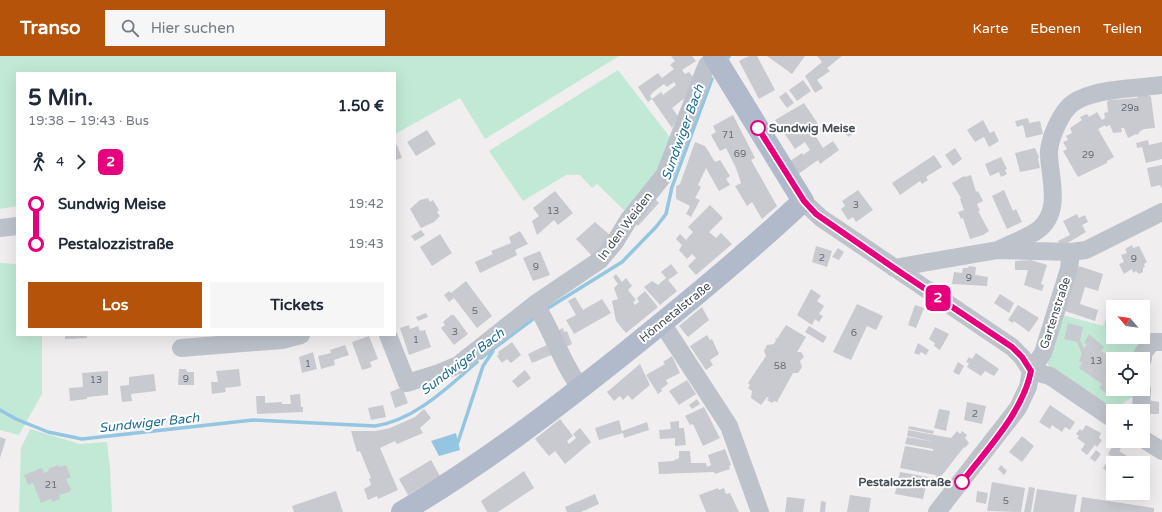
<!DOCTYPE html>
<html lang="de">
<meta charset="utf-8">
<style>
:root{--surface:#fff;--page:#f6f6f7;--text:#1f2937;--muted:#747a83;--accent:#b45309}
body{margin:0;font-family:"Varela Round",sans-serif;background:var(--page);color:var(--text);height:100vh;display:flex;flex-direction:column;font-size:15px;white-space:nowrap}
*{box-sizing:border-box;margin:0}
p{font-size:13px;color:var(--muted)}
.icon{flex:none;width:22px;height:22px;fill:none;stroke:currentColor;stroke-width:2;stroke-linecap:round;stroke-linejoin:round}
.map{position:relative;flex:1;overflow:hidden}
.sheet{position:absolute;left:16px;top:16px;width:380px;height:264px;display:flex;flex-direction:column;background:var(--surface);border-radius:0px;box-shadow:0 4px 16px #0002}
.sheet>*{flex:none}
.badge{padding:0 8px;border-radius:6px;font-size:14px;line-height:26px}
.needle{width:26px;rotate:298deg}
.fabs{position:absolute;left:1106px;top:244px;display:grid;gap:8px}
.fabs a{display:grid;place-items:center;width:44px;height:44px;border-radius:0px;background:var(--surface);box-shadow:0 4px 16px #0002;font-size:20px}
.map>.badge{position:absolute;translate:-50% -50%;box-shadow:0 0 0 2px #fff}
.legs{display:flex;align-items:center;gap:6px;height:44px;padding:0 12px;font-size:13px}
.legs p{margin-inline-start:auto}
.summary{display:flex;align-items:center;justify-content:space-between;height:68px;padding:0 12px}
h1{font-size:22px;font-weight:700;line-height:30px}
.button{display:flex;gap:8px;margin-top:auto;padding:8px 12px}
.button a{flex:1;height:46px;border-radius:0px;background:var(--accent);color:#fff;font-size:16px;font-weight:700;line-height:46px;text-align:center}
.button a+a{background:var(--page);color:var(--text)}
ul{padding:0 12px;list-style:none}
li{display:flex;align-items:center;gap:14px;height:40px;font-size:15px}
li i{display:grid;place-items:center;width:6px;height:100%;margin:0 5px;background:currentColor}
li i::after{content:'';width:10px;height:10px;margin:-5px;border:3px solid;border-radius:50%;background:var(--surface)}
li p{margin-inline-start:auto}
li:first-child i{background:linear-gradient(#0000 50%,currentColor 0)}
li:last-child i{background:linear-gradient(currentColor 50%,#0000 0)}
header{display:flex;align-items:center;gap:24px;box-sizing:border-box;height:56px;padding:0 20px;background:var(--accent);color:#fff}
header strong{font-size:19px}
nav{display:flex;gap:22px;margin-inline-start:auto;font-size:14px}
.search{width:280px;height:36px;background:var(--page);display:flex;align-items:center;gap:10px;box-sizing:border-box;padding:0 14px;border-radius:0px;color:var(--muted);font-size:15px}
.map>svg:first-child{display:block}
</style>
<header>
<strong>Transo</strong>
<div class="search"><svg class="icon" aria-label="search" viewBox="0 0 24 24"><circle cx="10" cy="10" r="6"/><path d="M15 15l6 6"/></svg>Hier suchen</div>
<nav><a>Karte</a><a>Ebenen</a><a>Teilen</a></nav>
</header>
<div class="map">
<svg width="1162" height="456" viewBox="0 0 1162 456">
<rect width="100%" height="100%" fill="#f0eeee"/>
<path fill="#c2e9d6" d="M0,0H619L485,83L460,42L395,78V17H17V150L0,153Z
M618,14L672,84L660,115L626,156L597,128L592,132L580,119H566L523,145L489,95Z
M0,207L17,208V279H42V338L19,379L0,374Z
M1113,254V281H1141L1139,303H1113V333H1137V338L1111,355L1051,315L1045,301L1059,258L1103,270L1108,256Z
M30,373L80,388L107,386L110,412L112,456H19L21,392Z"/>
<path fill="#94c6e1" d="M456,377L460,394L439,400L431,385Z"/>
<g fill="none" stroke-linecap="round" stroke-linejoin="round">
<path stroke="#94c6e1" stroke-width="3.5" d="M729,1V0
M545,254L622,206L656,171L666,158L672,131L712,23
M481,302L537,260
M0,354L16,363L48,376L82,383L253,364L375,370C415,364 448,331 477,306
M458,386L483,310L493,295"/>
</g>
<path fill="#c9cad0" d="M671,0H692L696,5L682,14L685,18L689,16L694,22L686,41L672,52L678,60L672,72L652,43L661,36L663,39L676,29L674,26L667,31L664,28L653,36L650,40L652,43L648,46L638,31L658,17L662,22L674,13L670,9L675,5Z
M749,0H757L775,34L759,43L739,5Z
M767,0H805L792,18Z
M817,0H842L827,12L830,15L817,24L823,32L815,37L805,20L822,6Z
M803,24L811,35L797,45L789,34Z
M786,36L794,47L787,52L779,41Z
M1149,39L1151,41L1155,72L1144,73L1139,76L1138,79L1136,78L1128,82L1124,72H1121L1122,76L1113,77L1110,69L1106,71L1105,69L1098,73L1114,101L1107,105V107L1078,121L1063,95L1067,93L1063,86L1068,84L1066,80L1072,77L1070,72L1082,64L1080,61L1087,58L1089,61L1097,56L1102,64L1105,62L1104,57L1108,56L1107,46L1109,44L1137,42L1138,40Z
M804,47L822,74L815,79L823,92L833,85L839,94L820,108L818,104L797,119L790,105L802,97L803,99L810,94L805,86L795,93L775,64Z
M733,59L755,102L751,104L777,150L762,163L752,146L747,150L735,130L741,127L736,112L726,92L720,95L711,79L716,76L713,70Z
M1028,62L1029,67L1040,65L1043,78L1026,82L1023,69L1017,71L1015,65Z
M983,64L990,77L994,75L999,85L989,91L984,81L975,86L967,74Z
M852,69L856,76L848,81L844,74Z
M427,74L436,88L416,100L407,86Z
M1148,84L1149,89L1162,86V103L1146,107L1142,91L1137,92L1136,87Z
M695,86L705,90L715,106L720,104L730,120L726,123L730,129L719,135L706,112L698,129L701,131L695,142L700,144L691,161L686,158L690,150L676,143V130L680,128Z
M397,89L402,102L395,104V90Z
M955,92L962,103L953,110L945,99Z
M1035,92L1039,101L1038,103L1040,112L1020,116L1015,97Z
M934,99L942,111L926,121L928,124L922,128L920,125L900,139L892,127Z
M1001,101L1007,113L1005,114L1007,118L1001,121L999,116L990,120L985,108Z
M1162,109V133L1160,129L1151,131L1147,112Z
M971,119L976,136L978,135L983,145L977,148L980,155H978L989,175L983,179L970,183L963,162L961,163L958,156L964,154L960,143L961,142L952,127L964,120L965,121Z
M858,134L873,154L856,166L853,161L848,164L841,153L845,150L842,145Z
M1004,134L1013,155L1016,153L1022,166L1007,173L992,140Z
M555,135L573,157L558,169L554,164L537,179L532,165L539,160L533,152Z
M652,140L659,147L638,170L632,165Z
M428,142L430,146L433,144L439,154L437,156L440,160L434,166L421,172L410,153L420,144Z
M710,149L723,162L709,176L716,182L721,177L732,188L696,219L688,210L696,202L692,198L687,203L679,194L682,189L676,183L680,178L686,184L693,176L688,171Z
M1077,158L1079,162L1085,159L1088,166L1082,169L1086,176L1061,191L1058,185L1070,179L1063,165Z
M595,166L611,180L598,192L601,195L594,202L576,183Z
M421,174L425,179L415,185L411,180Z
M520,175L528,188L515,194L517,199L480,217L475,206L493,198L491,195L511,187L509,181Z
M440,178L452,197L432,210L420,191Z
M1132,189L1133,192L1139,190L1147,206L1144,208L1145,211L1143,212V216L1139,218L1136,215L1133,217L1132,213L1124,218L1119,208L1124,206L1121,199L1127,197L1125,193Z
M816,190L832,195L827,211L812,206Z
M838,192L844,196L839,204L832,201Z
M540,195L550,219L533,225L523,202Z
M1031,204L1047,209L1041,228L1044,229L1042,235L1024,229L1028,214H1015V205Z
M671,208L678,217L668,224L677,235L660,249L644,231L652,225L658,229L666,222L661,216Z
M969,210L976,211L975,219L988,221L987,230L952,228L954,216L962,217L963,212H968Z
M1079,210L1103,218L1098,235L1085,231L1080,248L1098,254L1095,265L1065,255Z
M616,218L622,226L626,222L632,230L628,234L636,244L633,246L635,249L639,246L637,242L645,235L658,251L626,277L616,265L612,245L618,243L614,232L618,228L613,221Z
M466,225L492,260L477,272L454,242L449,246L444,239L449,235L451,237Z
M811,233L821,240L817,245L824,250L819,258L823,260L819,266L815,263L812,269L797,259Z
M1000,238L1014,247L1009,257L994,247Z
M575,241L583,254L602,243L611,257L574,278L566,264L576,259L568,245Z
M857,248L883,260L876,274L867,270L851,304L833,296Z
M915,249L924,252L916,272L908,269Z
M1018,249L1039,262L1029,276L1014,265L1013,267L1008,264Z
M702,251L709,264L688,281L679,270Z
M426,257L428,261L418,265L416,261Z
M451,259H454L468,278L454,289L441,272L445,269L443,266Z
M1068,267L1083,271L1080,284L1084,293L1087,288L1084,287L1089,278L1104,291L1101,295L1113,302V333H1120L1118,336L1116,334L1112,340L1108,339L1099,332L1102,328L1079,312L1082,307L1079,305L1082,298L1077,286L1064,283Z
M409,269L410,273L418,270L420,275L425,274L431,291L409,299L400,272Z
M786,269L806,281L797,296H801L804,301L800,305L802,311L798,317H793L777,346L774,345L772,347L767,344L769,342L767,341L761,349L751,342L752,335L748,332L750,329L748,327L766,300L764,295L767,289L774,288L776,284L775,281L777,283Z
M809,270L827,281L823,287L805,276Z
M935,271L949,278L940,294L934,290L935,287L929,283Z
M563,272L564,276L567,275L572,288L564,292L559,274Z
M65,279H87V282L65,283Z
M707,279L710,284L712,283L719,298L710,304L713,309L706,314L690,290Z
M369,280L378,303L370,306L372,311L362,314L352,286Z
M512,286L521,299L511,307L507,303L502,307L497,300L499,298L498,296Z
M551,287L556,297L532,307L528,298Z
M918,287L929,294L926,299L921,296L919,299L914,297Z
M345,289L349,299L334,304L335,309L321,313L318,300L331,297L330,294Z
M313,296L317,313L302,317L299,301Z
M976,297L999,313L994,320L985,315L981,320L967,311L969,307L966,306L969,301L972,303Z
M672,300L680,317L666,324L668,328L661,333L662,335L658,338L646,319L665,308L663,306Z
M958,306L964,310L959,319L953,316Z
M640,308L650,329L632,344L628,339L623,344L620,340L614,345L607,336Z
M179,313H186L187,316H194V329H178Z
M239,313L241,330L225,332L226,336L212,338L211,326H218L216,315Z
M525,314L531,322L518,332L512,325Z
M108,315V339L87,341V343L70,345L69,332L83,331L82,317Z
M154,318L156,335L131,338L132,345L122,346L120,330L129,329V321Z
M687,324L696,338L679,349L669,335Z
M416,326L418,331L404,336L408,347L395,352L390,336Z
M300,338L301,351H303V356L257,358L256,340H265V347L282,346V348H291L290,339Z
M697,343L700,348L692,353L689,349Z
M1148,344L1159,346V358H1148Z
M967,346L986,350L982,368L964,364Z
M383,349L386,361L371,364L368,352Z
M1050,349L1075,366L1070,374L1065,371L1062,376L1052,369L1050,373L1039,366Z
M704,351L720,382L703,390L693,368L690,369L685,360Z
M424,353L431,362L420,372L423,377L397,388L395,385L380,392L398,434L378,443L377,440L368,444L364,433L371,429L369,423L371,422L360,395L357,396L351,375H376L390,372L415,361Z
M939,353L950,355L946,375L934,372Z
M560,363L573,380L567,385L569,388L576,382L573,378L580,372L591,386L565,408L555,395L549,400L535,383Z
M619,364L622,375L647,366L649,374L624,382L623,377L599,384L595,372Z
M679,365V372H684L686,389L675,390V382L660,383L659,374L671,373L670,366Z
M1086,369L1101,377L1099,382L1102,384L1097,391L1095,389L1087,399L1081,394L1085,388L1077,382L1079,380L1076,378L1080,373L1082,375Z
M909,370L934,375L933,378L908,373Z
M908,374L951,382L957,375L960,378L962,375L967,379L965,382L969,387L965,392L964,391L939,423L935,419L900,412L905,390L933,395V393L905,388L907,381L935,386L907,380Z
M1022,380L1034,390L1022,406L1009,396Z
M0,381L6,383L0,402Z
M1114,388L1121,393L1119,395L1135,405L1134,407H1113V420H1111L1103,412L1111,400L1108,398Z
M725,393L731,409L729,410L730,413L715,418L714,416L659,418L658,406L673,405L679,402V395H690L691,407H706L707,411L711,409L708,399Z
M1096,394L1101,398L1095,406L1090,402Z
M431,404L440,420L408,439L399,423Z
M58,409L59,411L66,409L71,421L66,423L71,433L70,436L59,439L60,443L52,446L51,443L41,447L33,427L28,429L24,419L42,412L44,417L49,415L48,413Z
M1001,409L1007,415L1004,419L998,413Z
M524,415L534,432L498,456H487L481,445Z
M900,416L928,421L923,443L895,438Z
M992,426L1025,432L1021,456L987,455Z
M1029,431L1035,432L1031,456H1024Z
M718,432L719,434L724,432L726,438L730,437L739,456H706L699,439Z
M1037,433L1077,439L1074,456H1033Z
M336,435L343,456H294L292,450Z
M977,435L988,437L986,448L976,446Z
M595,438L599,448L581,456H567L565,451Z
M850,439L871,442L869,456H847Z
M787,441L805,443L803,456H785Z
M1082,441L1154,452V456H1080Z
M821,445L826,446L825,456H820Z"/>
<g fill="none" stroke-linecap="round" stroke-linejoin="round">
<path stroke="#bec3cb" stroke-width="18" d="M803,145L821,162L1012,291L1022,301L1031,315L1050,320L1113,363
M0,172L17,170
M1000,193C1012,187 1027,182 1038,174C1062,156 1050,123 1049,99C1048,85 1061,55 1073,47C1094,32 1136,33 1162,29
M894,212L998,194L1071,196L1086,194L1162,156
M535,248C553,275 561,307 581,332
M662,267L729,370L760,456
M388,279L407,327L439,317L458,309L535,248L600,204L615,186L629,163L665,118L704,16L707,9L716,3
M181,292L282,284L301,279
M1143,303V297L1152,286H1162
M1141,355L1142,333
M1143,383L1162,395
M937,456L1018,352L1028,331L1031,315L1043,297L1069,213L1071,196"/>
<path stroke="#b1baca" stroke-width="22" d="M402,456C483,408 552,355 626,296C687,247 747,198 803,145L714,0"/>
</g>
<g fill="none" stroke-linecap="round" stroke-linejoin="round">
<g stroke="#fff" stroke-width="9">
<path id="line-1" d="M758,72L804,145L816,158L894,212L1012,291L1022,301L1031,315C1023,356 987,393 962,426"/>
</g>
<use href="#line-1" stroke="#e6007e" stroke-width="6"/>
</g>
<g fill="#fff" stroke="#e6007e" stroke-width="2">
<circle cx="758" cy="72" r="7"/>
<circle cx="962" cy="426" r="7"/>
</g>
<g text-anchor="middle" stroke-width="4" stroke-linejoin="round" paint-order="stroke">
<g font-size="10" fill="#686e77">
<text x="1130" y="55">29a</text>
<text x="728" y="82">71</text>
<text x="740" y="101">69</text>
<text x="1088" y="102">29</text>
<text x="856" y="152">3</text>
<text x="553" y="158">13</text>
<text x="822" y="205">2</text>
<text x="1134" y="206">9</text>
<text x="536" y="214">9</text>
<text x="969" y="225">9</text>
<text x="475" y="258">5</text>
<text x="455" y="279">3</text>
<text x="854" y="280">6</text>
<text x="416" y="287">1</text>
<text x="1096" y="308">13</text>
<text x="308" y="311">1</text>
<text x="780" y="313">58</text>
<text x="186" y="326">9</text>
<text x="96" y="327">13</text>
<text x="975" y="361">2</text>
<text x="51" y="432">21</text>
<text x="1006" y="448">5</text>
</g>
<g font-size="12" font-weight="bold" fill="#484f59" stroke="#fff" text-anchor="start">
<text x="769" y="76">Sundwig Meise</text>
<text x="951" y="430" text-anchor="end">Pestalozzistraße</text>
</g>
<g font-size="12" fill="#484f59" stroke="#fff">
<text transform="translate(625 170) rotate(-53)" y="4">In den Weiden</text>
<text transform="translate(675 256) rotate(-39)" y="4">Hönnetalstraße</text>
<text transform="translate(1055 257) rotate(-72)" y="4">Gartenstraße</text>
</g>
<g font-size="13" font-style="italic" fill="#1e6d97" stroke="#fff">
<text transform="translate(682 76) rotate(-70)" y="5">Sundwiger Bach</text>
<text transform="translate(462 305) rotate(-37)" y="5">Sundwiger Bach</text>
<text transform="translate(149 366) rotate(-6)" y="5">Sundwiger Bach</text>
</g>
</g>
</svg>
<div class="fabs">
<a><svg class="needle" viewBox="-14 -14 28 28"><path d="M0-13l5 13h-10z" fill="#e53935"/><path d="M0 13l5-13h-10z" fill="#747a83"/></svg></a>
<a><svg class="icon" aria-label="locate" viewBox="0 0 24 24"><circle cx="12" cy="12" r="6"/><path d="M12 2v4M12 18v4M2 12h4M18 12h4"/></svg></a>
<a>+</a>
<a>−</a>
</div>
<b class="badge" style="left:938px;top:242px;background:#e6007e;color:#fff">2</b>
<section class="sheet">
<div class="summary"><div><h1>5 Min.</h1><p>19:38 – 19:43 · Bus</p></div><b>1.50 €</b></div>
<div class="legs"><svg class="icon" aria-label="walk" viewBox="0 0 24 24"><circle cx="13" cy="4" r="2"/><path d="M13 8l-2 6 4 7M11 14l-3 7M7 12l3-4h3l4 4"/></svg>4<svg class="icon" aria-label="forward" viewBox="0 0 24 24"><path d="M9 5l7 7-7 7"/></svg><b class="badge" style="background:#e6007e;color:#fff">2</b></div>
<ul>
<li><i style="color:#e6007e"></i><b>Sundwig Meise</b><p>19:42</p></li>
<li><i style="color:#e6007e"></i><b>Pestalozzistraße</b><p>19:43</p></li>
</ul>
<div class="button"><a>Los</a><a>Tickets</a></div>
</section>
</div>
